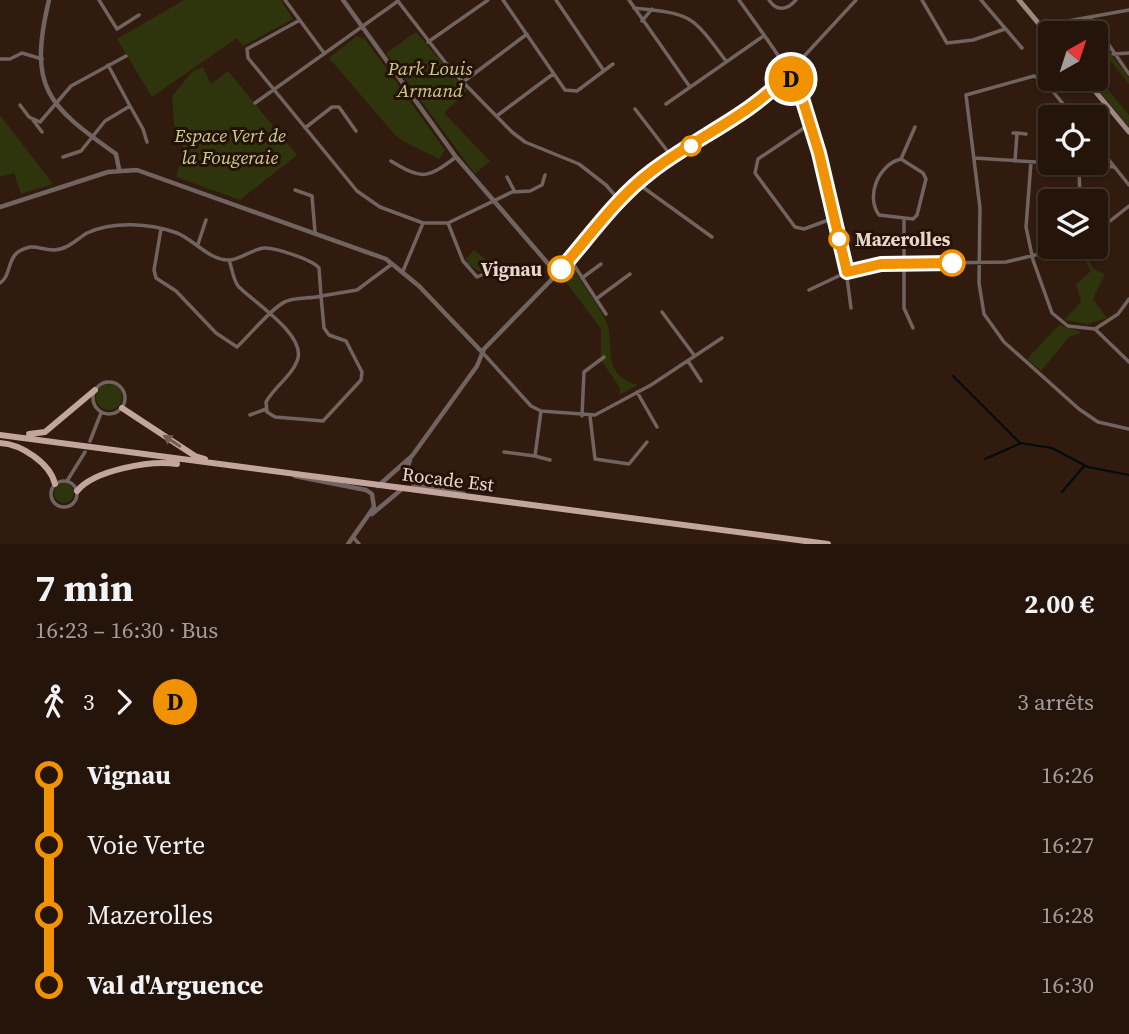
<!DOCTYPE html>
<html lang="fr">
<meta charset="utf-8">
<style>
:root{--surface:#25140a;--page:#312118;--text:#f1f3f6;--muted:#a39e9c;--line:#42332b}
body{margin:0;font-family:"Source Serif 4",serif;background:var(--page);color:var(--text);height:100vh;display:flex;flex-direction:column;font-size:26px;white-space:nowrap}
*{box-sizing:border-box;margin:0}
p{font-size:23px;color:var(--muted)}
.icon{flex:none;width:38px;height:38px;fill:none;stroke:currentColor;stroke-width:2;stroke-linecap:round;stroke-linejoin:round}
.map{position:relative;height:544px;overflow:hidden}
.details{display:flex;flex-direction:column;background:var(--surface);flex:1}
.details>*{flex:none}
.badge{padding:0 14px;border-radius:23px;font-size:24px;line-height:46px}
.needle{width:46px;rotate:39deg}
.controls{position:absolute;left:1038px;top:21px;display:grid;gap:14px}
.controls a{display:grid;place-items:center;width:70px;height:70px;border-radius:7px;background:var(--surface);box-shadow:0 2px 5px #0004,0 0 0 2px var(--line);font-size:35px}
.map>.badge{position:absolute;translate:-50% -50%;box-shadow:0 0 0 4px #fff}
.legs{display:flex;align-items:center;gap:10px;height:77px;padding:0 35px;font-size:23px}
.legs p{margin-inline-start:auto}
.overview{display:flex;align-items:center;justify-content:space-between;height:119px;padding:0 35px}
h1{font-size:38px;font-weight:700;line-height:52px}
ul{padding:0 35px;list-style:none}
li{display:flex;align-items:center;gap:24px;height:70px;font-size:26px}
li i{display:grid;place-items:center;width:10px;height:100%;margin:0 9px;background:currentColor}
li i::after{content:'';width:18px;height:18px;margin:-9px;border:5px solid;border-radius:50%;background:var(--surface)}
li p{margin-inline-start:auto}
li:first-child i{background:linear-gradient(#0000 50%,currentColor 0)}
li:last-child i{background:linear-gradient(currentColor 50%,#0000 0)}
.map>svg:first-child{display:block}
</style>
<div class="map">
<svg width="1129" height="544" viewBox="0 0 1129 544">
<rect width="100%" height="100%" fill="#311b0e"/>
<path fill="#2e340c" d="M184,0H281L293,19L243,46L237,38L152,97L117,39Z
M416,32L467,91L444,113L490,161L475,174L386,53Z
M357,36L365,39L445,150L439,159C423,150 408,146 395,135L329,58Z
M1099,38L1129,78V84L1096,43Z
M203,67L211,84L228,71L297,155L240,200L176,177L184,151L174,124L172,96L193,71Z
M1096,75L1129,115V127L1089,79H1096Z
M0,115L53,184L21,194L14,173L0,177Z
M1083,247L1093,269L1105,274L1093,299L1107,318L1088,324L1064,320L1081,302L1076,284L1091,271L1079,248Z
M474,250L491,264L481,272L467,264L466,259Z
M570,264C581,282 596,301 606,321C616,342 599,375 638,385L619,395L620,388L601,360V329L566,282L557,280Z
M1059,325L1082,332L1069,337L1041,371L1027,359Z
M96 397a13 13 0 1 1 26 0a13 13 0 1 1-26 0Z
M54 493a10 10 0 1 1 20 0a10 10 0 1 1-20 0Z"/>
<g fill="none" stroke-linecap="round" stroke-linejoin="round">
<path stroke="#000b0f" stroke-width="2" d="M953,376L1020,443L1052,448L1088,467L1129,475
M985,459L1019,444
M1062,492L1084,466"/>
<path stroke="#71635f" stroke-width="3.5" d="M99,0L117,29L139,15
M285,0L324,53
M397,0L452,71L512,132L525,142L579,164L606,185L619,200
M503,0L565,90L577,91L613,64
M556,0L604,71
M629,0L690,87
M739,0C760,30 788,65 802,99C825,158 844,246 851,308
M769,0C777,12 787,10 796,0
M922,0L947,43L973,40L1005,29
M981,0L1022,48
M634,8C692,14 691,14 726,61
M1091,19L1129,74
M300,20L247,49L248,58L357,191L380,207L423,223H448L512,192L530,191L542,185L545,175
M642,21L652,9
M1040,26L1129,10
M428,42L488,0
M1113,54L1129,53
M0,59H10L22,53L42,59
M108,65L130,106
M463,82L527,34
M255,103L398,1
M666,104L762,37
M20,105L29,117L40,122L71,86L126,56
M635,109L672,157
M498,115L553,74
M1074,117L1045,82L1034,76L966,95L980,208L979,283L984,314L1004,342L1079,409L1098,422L1129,429
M33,120L42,132
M810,124L758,159L755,173L795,227L804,229L834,218
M305,128L332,107H339L356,131
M1013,133H1017L1015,161
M1017,133L1026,134
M1096,144L1129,185
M63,157L81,151L105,121L130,106L143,129L147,142
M974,158L1114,167
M901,159L923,173L926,179L917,215L913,219L879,215C865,196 879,164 901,159Z
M901,159L915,127
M391,161C422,180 427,179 456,157
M1031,162L1026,227L1033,260L1052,313L1068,326L1095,329L1129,362
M1079,166L1080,201
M507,177L515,192
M637,183L712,237
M295,190L312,196L315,232
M904,219V308L913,328
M448,223L463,261L477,277L495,269
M161,229L154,270L156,278L176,291L216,333L237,347C249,336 274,305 287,301C297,297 310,299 321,296L324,328L329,335L346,341L362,372L361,380L323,421L275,417L267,412L266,402C274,387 294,374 298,358C304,333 252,301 238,286C233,279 232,268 229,260
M1096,232L1129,206
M198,244L206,220
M570,259L606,314
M403,271L423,223
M557,274L634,186L770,93L856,0
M582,278L601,264
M0,283C11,276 7,260 18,252C35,242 38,250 54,250C67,250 77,239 87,233C113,221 150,223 177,233C193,239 210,261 229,260C240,260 252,249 264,248C274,247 313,260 319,268L321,296L357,290L392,264
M809,290L847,272L881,264L1006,262L1068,247
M596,299L630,274
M662,312L694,355
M1095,329L1118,314L1129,299
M482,352L531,406L541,411L595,415L651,385L722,338
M688,361L701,381
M93 398a16 16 0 1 1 32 0a16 16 0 1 1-32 0Z
M637,392L657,427
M541,411L535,456L550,460
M250,415L266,409
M582,416L584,372L604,357
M590,416L595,459L629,464L647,442
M90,441L101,413
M504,452L535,456
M51 494a13 13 0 1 1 26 0a13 13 0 1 1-26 0Z
M67,481L85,452
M353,537L359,544"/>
<path stroke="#71635f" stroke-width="4.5" d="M49,0C28,88 47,105 116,154L119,169
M343,0L456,157L557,274L484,349L477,366L412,456L378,486
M0,207L108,172L137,170L386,259L419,286L482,352
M410,460L406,472L413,484L464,494
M295,476L366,490L372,494L374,507L348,544
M372,514L402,489"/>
<path stroke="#9e8982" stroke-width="5" d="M1019,0L1050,37
M1085,79L1129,132"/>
<path stroke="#c2a69d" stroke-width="6" d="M122,408L195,456L205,459
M29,434L45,432L95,390
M0,435L828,544
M0,443C21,444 50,463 55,484
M77,491C94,470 151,460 177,464"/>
</g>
<defs><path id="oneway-solid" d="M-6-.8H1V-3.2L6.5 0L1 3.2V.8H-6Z" transform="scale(1.75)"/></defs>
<use fill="#745c52" href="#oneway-solid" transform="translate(172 441) rotate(-147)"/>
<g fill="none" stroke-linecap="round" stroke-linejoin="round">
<g stroke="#fff" stroke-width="16">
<path id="line-1" d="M561,269C590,236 616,198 652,171C696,137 750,116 788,74L802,98L819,153L847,272L881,264L952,263"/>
</g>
<use href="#line-1" stroke="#f19200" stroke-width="10"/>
</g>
<g fill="#fff" stroke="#f19200" stroke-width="3.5">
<circle cx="691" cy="146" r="9"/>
<circle cx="839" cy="239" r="9"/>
<circle cx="952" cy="263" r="12"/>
<circle cx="561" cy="269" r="12"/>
</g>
<g text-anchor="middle" stroke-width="6" stroke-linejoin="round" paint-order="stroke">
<g font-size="19" font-style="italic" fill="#c4d08d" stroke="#271106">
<text x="430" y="75">Park Louis<tspan x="430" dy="22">Armand</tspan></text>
<text x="230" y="142">Espace Vert de<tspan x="230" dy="22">la Fougeraie</tspan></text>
</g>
<g font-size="19" font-weight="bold" fill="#e7d7cf" stroke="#271106" text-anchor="start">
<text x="855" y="246">Mazerolles</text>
<text x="542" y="276" text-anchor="end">Vignau</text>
</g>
<g font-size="19" fill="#e7d7cf" stroke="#271106">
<text transform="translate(448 479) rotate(7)" y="7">Rocade Est</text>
</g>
</g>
</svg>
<div class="controls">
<a><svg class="needle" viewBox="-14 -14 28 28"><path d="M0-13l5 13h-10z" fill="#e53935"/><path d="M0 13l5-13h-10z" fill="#a39e9c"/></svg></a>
<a><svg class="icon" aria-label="locate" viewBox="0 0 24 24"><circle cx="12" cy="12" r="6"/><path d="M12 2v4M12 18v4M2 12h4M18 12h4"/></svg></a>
<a><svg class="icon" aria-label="layers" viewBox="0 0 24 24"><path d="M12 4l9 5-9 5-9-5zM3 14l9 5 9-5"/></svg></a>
</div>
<b class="badge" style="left:791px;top:79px;background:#f19200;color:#111">D</b>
</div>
<section class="details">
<div class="overview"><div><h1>7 min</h1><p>16:23 – 16:30 · Bus</p></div><b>2.00 €</b></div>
<div class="legs"><svg class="icon" aria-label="walk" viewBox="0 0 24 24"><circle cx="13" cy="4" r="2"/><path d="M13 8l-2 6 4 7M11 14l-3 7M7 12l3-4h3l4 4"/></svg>3<svg class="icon" aria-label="forward" viewBox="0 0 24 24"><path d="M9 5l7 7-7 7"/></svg><b class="badge" style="background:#f19200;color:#111">D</b><p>3 arrêts</p></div>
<ul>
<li><i style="color:#f19200"></i><b>Vignau</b><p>16:26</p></li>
<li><i style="color:#f19200"></i><span>Voie Verte</span><p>16:27</p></li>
<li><i style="color:#f19200"></i><span>Mazerolles</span><p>16:28</p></li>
<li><i style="color:#f19200"></i><b>Val d'Arguence</b><p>16:30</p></li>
</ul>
</section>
